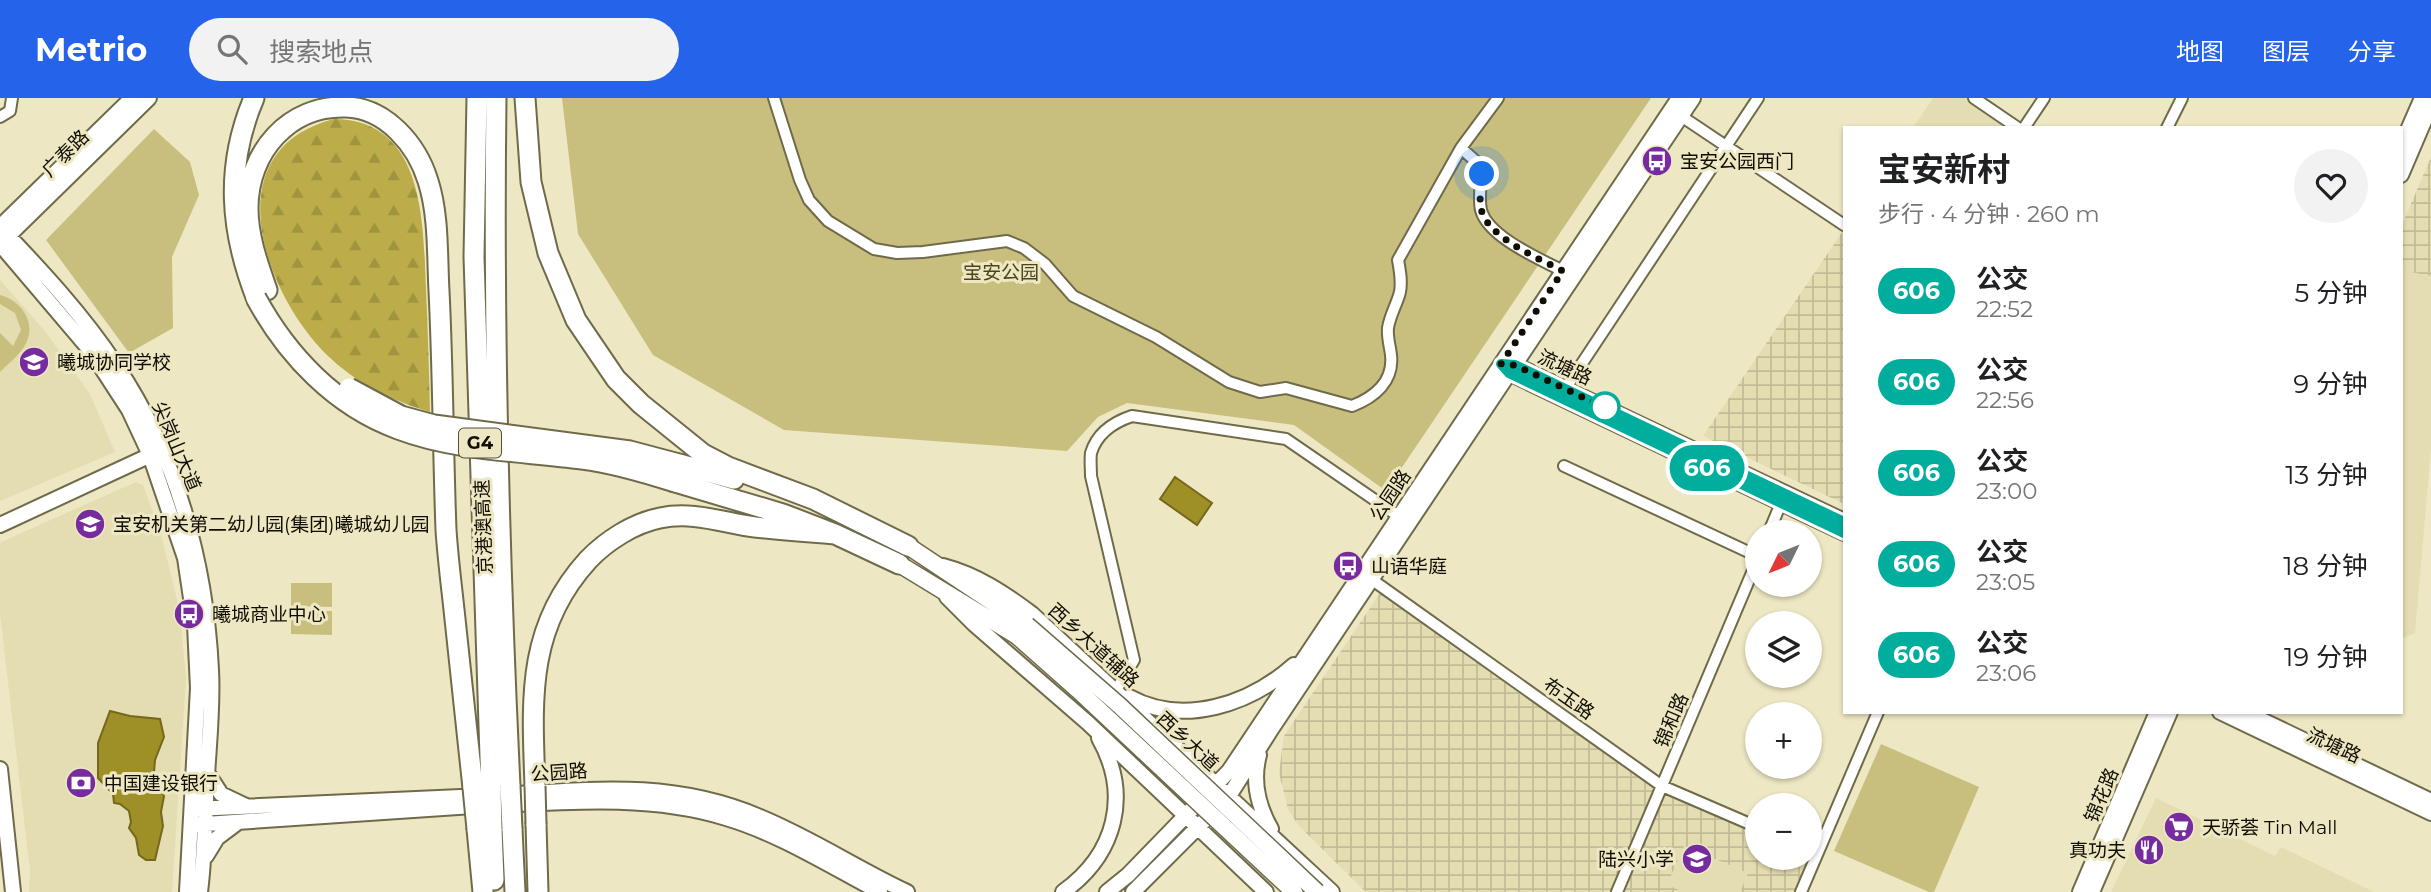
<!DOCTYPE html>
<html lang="zh">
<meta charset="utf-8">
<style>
:root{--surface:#fff;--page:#f2f2f2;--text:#202124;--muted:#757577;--accent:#2563eb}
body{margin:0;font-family:Montserrat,"Noto Sans SC",sans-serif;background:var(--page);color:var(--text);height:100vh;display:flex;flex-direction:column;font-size:26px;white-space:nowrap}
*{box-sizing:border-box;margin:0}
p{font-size:23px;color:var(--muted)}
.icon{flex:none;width:38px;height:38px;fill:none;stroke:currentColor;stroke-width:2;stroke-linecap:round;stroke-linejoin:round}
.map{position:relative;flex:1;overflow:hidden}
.drawer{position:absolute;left:1843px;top:28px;width:560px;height:588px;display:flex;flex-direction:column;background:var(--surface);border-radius:0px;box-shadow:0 2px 5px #0004}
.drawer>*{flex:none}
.badge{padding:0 14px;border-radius:23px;font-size:24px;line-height:46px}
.needle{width:46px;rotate:227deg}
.buttons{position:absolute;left:1745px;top:422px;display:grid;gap:14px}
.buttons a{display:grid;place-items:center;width:77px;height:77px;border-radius:50%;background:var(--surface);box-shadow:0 2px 5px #0004;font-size:35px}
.you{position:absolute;width:35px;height:35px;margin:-18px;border:5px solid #fff;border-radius:50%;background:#1a73e8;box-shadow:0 0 0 10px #1a73e833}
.map>.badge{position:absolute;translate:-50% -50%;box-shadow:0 0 0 4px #fff}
.round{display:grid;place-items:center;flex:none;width:74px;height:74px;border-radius:37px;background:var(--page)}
.headline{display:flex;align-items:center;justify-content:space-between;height:119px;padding:0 35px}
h1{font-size:33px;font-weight:700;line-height:52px}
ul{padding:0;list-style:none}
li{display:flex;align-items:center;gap:21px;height:91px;padding:0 35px}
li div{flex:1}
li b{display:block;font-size:26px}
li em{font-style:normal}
li .badge{min-width:77px;font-weight:700;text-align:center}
header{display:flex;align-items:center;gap:42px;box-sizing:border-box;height:98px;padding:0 35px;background:var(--accent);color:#fff}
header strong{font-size:33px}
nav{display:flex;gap:38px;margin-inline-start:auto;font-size:24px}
.search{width:490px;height:63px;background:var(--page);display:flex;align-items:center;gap:18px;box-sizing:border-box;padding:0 24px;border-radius:38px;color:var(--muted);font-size:26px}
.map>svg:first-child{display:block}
</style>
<header>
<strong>Metrio</strong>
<div class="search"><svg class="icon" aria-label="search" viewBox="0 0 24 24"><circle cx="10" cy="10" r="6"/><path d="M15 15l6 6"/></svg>搜索地点</div>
<nav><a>地图</a><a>图层</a><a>分享</a></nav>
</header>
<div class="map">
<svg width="2431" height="794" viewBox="0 0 2431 794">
<defs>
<pattern id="industrial-grid" width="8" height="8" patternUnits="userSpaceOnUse" patternTransform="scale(1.75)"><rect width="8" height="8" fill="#e3ddb1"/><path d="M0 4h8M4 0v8" fill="none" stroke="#c2bc97"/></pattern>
<pattern id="forest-firs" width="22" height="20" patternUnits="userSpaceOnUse" patternTransform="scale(1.75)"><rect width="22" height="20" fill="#bcad4a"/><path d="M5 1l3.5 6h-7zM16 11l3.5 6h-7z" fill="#a1943f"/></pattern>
</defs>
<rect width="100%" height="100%" fill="#ede8c3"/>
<path fill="#e3ddb1" d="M1933,0H1965L2009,30H1913Z
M2401,172L2431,178V350L2415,535L2401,541Z
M0,182L45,233L90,296L115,354L0,403Z
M136,384L143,387L161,436L180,514L186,581L172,794H29L30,773L0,516V447L1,444Z
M2156,700L2275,758L2281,749L2374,794H2111Z
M1683,748L1748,775L1740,794H1684L1667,787Z"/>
<path fill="url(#industrial-grid)" d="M2431,59V178L2401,172V129Z
M1843,133L1844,134V406L1703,338Z
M1380,495L1655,690L1610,794H1366L1298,727L1288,711L1279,675L1284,638Z
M1665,696L1757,735V760H1809L1794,794H1740L1748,775L1684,748L1667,787L1684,794H1623Z"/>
<path fill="url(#forest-firs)" d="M334,21C425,22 423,124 426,191C428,232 429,273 430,314C393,303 357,286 328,258C264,196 212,52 334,21Z"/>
<path fill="#c8bf7f" d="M562,0H1651L1386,393L1294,327L1127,305L1098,319L1067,353L784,332L653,257L578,136Z
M154,31L190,64L199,97L172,159L173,230L129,255L46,142Z
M0,197C23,203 38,227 24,249C18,258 8,266 0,274V235L13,248L21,232L15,215L0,206Z
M291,485H332V509L291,508Z
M291,513H332V537L291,536Z
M1881,646L1979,689L1934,794H1929L1834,753Z"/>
<path fill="#9e8f26" stroke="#73681c" stroke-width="2" d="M1175,379L1212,405L1197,427L1160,401Z
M110,613L130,618L160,621L164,639L155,662L154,674L164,698L161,714L163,728L155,762H146L139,757L136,740L129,730L131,724L129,713L120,706L114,705L113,696L98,680V645Z"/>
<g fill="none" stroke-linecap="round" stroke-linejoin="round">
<g stroke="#6f6a49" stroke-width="14">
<path id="street" d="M774,0L800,82L809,102L828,123L874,151L897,155L923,154L1007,143L1024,150L1045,166L1073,198L1156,239L1229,284L1260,294L1286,290L1352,308C1375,299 1394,283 1391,257C1390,248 1387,239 1388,230C1390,217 1397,206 1400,194C1402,183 1400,173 1398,162L1461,50L1498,0
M1974,0L2018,30
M1681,18L1844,127
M0,19L10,13L12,0
M2024,30L2044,0
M2167,30L2182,0
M1461,50L1481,68C1482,82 1478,99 1481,112C1488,139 1540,161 1563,173
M1565,291L1758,0
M1564,368L1757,458
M1769,434L1781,405
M1371,481L1662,688L1757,729
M1116,592L1134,562L1091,378C1091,371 1090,362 1091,355C1097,335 1114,324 1132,318L1286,341L1404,422
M1617,794L1757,463
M1801,794L1878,614"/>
</g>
<g stroke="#6f6a49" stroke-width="18">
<path id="secondary" d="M132,0L9,120L0,129C41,172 83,217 116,267C176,356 206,465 211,572C213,607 209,643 207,678C205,717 205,755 200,794
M2401,48L2422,0
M2401,77L2431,7
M2,144L149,0
M0,146L90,252L129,312L150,357L185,460L195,527L198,590L187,794
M1507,266L1515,267L1844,423
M1504,270L1509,275L1844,435
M0,427L157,354
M943,468C977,477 1004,495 1032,516L1332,794
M947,499L974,526L1088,625L1266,794
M1129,599C1184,629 1250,606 1294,567
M2220,614L2431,715
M2245,614L2431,703
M1259,657C1252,683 1258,708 1271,731
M0,671L13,794
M208,676L221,696L244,707
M504,697C595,691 673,682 760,719C811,740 858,771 907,794
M503,707C577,703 655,698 726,720C780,736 830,768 880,794
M192,711L483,698
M191,727L473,708
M206,758L217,740L237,725
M1063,794C1116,756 1131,697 1099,640
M1107,794L1128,777L1229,673L1679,0
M1133,794L1229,698L1272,630L1693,0
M2080,794L2157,614
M2092,794L2170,614"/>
</g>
<g stroke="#6f6a49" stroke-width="19">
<path id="primary" d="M908,448L1027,527
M899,466L1017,538"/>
</g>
<g stroke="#6f6a49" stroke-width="23">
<path id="highway" d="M254,0C225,68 230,132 256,199
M477,0L474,159L491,690
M496,0C493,229 499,459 510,688
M525,0L531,84L548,155L576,222L616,281L641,306L703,356L728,369L813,401L908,448
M267,192C258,166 248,139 248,110C248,54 289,7 346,9C386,10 417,47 428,83C439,117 437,157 439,193C443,273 443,352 446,432C448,462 452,492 455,521C461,578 467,634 473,690
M679,366L734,381
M675,384L783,416L835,436L899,466
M535,688C532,602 526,530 588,462C606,443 634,425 660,420C693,413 724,425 755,429C782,432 808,434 835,436
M536,726L538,794
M477,731L483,794
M492,731L494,782
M512,731L515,794"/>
</g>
<use href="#street" stroke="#fff" stroke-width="10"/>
<use href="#secondary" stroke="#fff" stroke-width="14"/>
<use href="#primary" stroke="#fff" stroke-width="16"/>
<use href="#highway" stroke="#fff" stroke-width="19"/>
<g stroke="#6f6a49" stroke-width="19" stroke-linecap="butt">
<path id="primary-bridge" d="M1027,527L1120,608L1317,794
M1017,538L1078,592L1294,794"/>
</g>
<g stroke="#6f6a49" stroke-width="23" stroke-linecap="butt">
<path id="highway-bridge" d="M256,200C287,257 335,308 398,331C456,353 521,353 582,361C614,365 644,374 675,384
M349,290L401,318L434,327L630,353L679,366
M510,688L512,731
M535,688L536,726
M473,690L477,731
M491,690L492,731"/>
</g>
<use href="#primary-bridge" stroke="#fff" stroke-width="16"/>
<use href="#highway-bridge" stroke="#fff" stroke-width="19"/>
</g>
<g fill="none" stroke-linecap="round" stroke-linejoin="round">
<g stroke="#fff" stroke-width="16">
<path id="line" d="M1844,424L1515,267L1501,266L1509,275L1844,435"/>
</g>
<use href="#line" stroke="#01ad9c" stroke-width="10"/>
<path stroke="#100d03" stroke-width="7" stroke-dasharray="0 12.6" d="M1482,76C1481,87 1479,99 1481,110C1485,138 1540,161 1563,173L1501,266L1515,267L1612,313L1605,309"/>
</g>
<defs>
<g id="bus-disc" transform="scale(1.575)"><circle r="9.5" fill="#762c9f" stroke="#ede8c3"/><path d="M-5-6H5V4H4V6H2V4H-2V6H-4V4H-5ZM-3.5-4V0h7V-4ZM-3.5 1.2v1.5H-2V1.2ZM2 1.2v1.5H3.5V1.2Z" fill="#fff"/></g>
<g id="school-disc" transform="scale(1.575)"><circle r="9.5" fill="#762c9f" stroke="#ede8c3"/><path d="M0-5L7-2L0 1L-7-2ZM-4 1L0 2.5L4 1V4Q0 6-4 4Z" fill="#fff"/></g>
<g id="bank-disc" transform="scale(1.575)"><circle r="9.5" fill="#762c9f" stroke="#ede8c3"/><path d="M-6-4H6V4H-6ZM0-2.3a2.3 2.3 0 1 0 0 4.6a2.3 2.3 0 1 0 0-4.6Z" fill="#fff"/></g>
<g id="supermarket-disc" transform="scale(1.575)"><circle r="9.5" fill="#762c9f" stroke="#ede8c3"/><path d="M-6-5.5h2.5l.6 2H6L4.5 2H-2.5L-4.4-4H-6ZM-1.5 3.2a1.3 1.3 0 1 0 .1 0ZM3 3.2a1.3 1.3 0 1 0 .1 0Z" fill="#fff"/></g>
<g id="restaurant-disc" transform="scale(1.575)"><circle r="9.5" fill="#762c9f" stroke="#ede8c3"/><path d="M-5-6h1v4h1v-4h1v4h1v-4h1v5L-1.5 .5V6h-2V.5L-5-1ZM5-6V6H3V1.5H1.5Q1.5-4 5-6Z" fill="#fff"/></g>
</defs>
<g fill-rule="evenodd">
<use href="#bus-disc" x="1657" y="63"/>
<use href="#school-disc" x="34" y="264"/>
<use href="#school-disc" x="90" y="426"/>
<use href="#bus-disc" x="1348" y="468"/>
<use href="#bus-disc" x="189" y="516"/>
<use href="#bank-disc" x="81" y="685"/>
<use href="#supermarket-disc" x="2179" y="729"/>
<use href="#restaurant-disc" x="2149" y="752"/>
<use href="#school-disc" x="1697" y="761"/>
</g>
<circle fill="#fff" stroke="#01ad9c" stroke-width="3.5" cx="1605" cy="309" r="14"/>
<g text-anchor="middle" stroke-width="6" stroke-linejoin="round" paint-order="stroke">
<rect fill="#ede8c3" stroke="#524f3d" stroke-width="2" x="459" y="330.5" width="42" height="29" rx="5"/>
<g font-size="18" font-weight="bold" fill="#100d03">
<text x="480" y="351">G4</text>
</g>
<g font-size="19" fill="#100d03" stroke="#ede8c3">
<text transform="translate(65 55) rotate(-45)" y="7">广泰路</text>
<text transform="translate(1565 269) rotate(25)" y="7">流塘路</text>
<text transform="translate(177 348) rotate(67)" y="7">尖岗山大道</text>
<text transform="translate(1390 397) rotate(-56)" y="7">公园路</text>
<text transform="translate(483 429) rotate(-92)" y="7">京港澳高速</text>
<text transform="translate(1094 547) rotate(42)" y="7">西乡大道辅路</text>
<text transform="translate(1569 600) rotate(35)" y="7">布玉路</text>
<text transform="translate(1671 622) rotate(-67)" y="7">锦和路</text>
<text transform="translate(1188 643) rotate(43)" y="7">西乡大道</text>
<text transform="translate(2334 647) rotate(25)" y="7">流塘路</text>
<text transform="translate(559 674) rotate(-4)" y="7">公园路</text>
<text transform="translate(2101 697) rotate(-67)" y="7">锦花路</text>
</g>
<g font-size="19" fill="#100d03" stroke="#ede8c3" text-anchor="start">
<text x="1680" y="70">宝安公园西门</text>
<text x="57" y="271">曦城协同学校</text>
<text x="113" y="433">宝安机关第二幼儿园(集团)曦城幼儿园</text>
<text x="1371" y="475">山语华庭</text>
<text x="212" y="523">曦城商业中心</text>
<text x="104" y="692">中国建设银行</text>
<text x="2202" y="736">天骄荟 Tin Mall</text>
<text x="2126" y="759" text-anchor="end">真功夫</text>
<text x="1674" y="768" text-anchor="end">陆兴小学</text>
</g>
<g font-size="19" fill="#4b451c" stroke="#ede8c3">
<text x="1001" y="181">宝安公园</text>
</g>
</g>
</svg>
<div class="buttons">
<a><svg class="needle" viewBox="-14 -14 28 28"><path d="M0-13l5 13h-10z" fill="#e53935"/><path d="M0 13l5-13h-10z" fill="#757577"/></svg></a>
<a><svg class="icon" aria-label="layers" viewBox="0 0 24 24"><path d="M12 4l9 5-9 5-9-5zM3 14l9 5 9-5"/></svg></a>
<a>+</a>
<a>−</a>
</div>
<div class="you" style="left:1482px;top:76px"></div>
<b class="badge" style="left:1707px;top:370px;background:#01ad9c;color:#fff">606</b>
<section class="drawer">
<div class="headline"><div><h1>宝安新村</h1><p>步行 · 4 分钟 · 260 m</p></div><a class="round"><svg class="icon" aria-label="heart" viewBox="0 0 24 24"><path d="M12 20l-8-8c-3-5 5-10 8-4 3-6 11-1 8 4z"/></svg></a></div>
<ul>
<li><span class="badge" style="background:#01ad9c;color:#fff">606</span><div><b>公交</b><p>22:52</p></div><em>5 分钟</em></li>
<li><span class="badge" style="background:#01ad9c;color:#fff">606</span><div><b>公交</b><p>22:56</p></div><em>9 分钟</em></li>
<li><span class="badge" style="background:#01ad9c;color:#fff">606</span><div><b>公交</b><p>23:00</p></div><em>13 分钟</em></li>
<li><span class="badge" style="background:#01ad9c;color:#fff">606</span><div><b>公交</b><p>23:05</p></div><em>18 分钟</em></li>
<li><span class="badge" style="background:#01ad9c;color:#fff">606</span><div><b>公交</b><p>23:06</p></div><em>19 分钟</em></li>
</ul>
</section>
</div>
